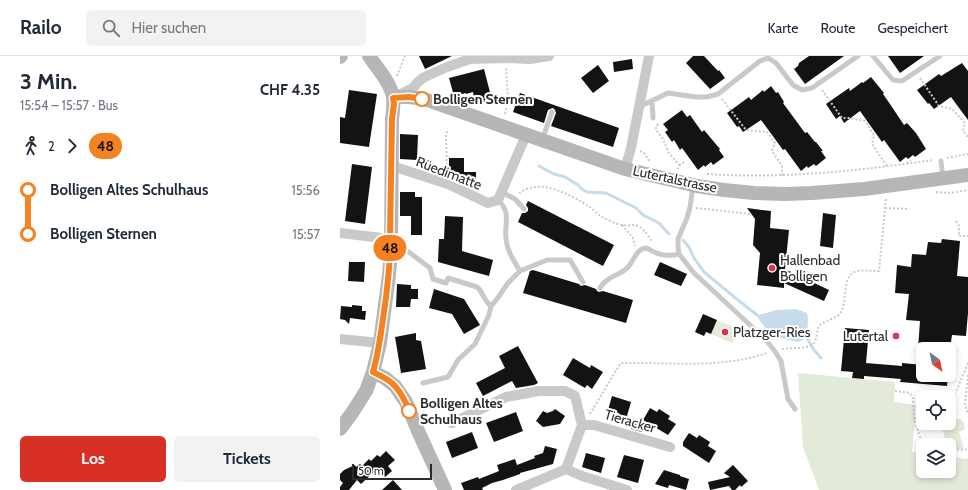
<!DOCTYPE html>
<html lang="de">
<meta charset="utf-8">
<style>
:root{--surface:#fff;--page:#f2f2f3;--text:#1f2937;--muted:#747a83;--line:#e0e1e3;--accent:#d93025}
body{margin:0;font-family:Cabin,sans-serif;background:var(--page);color:var(--text);height:100vh;display:flex;flex-direction:column;font-size:15px;white-space:nowrap}
*{box-sizing:border-box;margin:0}
p{font-size:13px;color:var(--muted)}
.icon{flex:none;width:22px;height:22px;fill:none;stroke:currentColor;stroke-width:2;stroke-linecap:round;stroke-linejoin:round}
.map{position:relative;flex:1;overflow:hidden}
.details{display:flex;flex-direction:column;background:var(--surface);width:340px}
.details>*{flex:none}
.badge{padding:0 8px;border-radius:13px;font-size:14px;line-height:26px}
.needle{width:26px;rotate:147deg}
.tools{position:absolute;left:576px;top:286px;display:grid;gap:8px}
.tools a{display:grid;place-items:center;width:40px;height:40px;border-radius:6px;background:var(--surface);box-shadow:0 2px 6px #0003;font-size:20px}
.scale{position:absolute;left:12px;bottom:10px;width:80px;box-sizing:border-box;padding-left:4px;border:2px solid #2c2c2c;border-top:0;font-size:11px;line-height:14px;white-space:nowrap;color:#2c2c2c;-webkit-text-stroke:3px #fff;paint-order:stroke}
.map>.badge{position:absolute;translate:-50% -50%;box-shadow:0 0 0 2px #fff}
.legs{display:flex;align-items:center;gap:6px;height:44px;padding:0 20px;font-size:13px}
.legs p{margin-inline-start:auto}
.head{display:flex;align-items:center;justify-content:space-between;height:68px;padding:0 20px}
h1{font-size:22px;font-weight:700;line-height:30px}
.button{display:flex;gap:8px;margin-top:auto;padding:8px 20px}
.button a{flex:1;height:46px;border-radius:6px;background:var(--accent);color:#fff;font-size:16px;font-weight:700;line-height:46px;text-align:center}
.button a+a{background:var(--page);color:var(--text)}
ul{padding:0 20px;list-style:none}
li{display:flex;align-items:center;gap:14px;height:44px;font-size:15px}
li i{display:grid;place-items:center;width:6px;height:100%;margin:0 5px;background:currentColor}
li i::after{content:'';width:10px;height:10px;margin:-5px;border:3px solid;border-radius:50%;background:var(--surface)}
li p{margin-inline-start:auto}
li:first-child i{background:linear-gradient(#0000 50%,currentColor 0)}
li:last-child i{background:linear-gradient(currentColor 50%,#0000 0)}
header{display:flex;align-items:center;gap:24px;box-sizing:border-box;height:56px;padding:0 20px;background:var(--surface);border-bottom:1px solid var(--line)}
header strong{font-size:19px}
nav{display:flex;gap:22px;margin-inline-start:auto;font-size:14px}
.search{width:280px;height:36px;background:var(--page);display:flex;align-items:center;gap:10px;box-sizing:border-box;padding:0 14px;border-radius:6px;color:var(--muted);font-size:15px}
main{display:flex;flex:1;min-height:0}
.map>svg:first-child{display:block}
</style>
<header>
<strong>Railo</strong>
<div class="search"><svg class="icon" aria-label="search" viewBox="0 0 24 24"><circle cx="10" cy="10" r="6"/><path d="M15 15l6 6"/></svg>Hier suchen</div>
<nav><a>Karte</a><a>Route</a><a>Gespeichert</a></nav>
</header>
<main>
<section class="details">
<div class="head"><div><h1>3 Min.</h1><p>15:54 – 15:57 · Bus</p></div><b>CHF 4.35</b></div>
<div class="legs"><svg class="icon" aria-label="walk" viewBox="0 0 24 24"><circle cx="13" cy="4" r="2"/><path d="M13 8l-2 6 4 7M11 14l-3 7M7 12l3-4h3l4 4"/></svg>2<svg class="icon" aria-label="forward" viewBox="0 0 24 24"><path d="M9 5l7 7-7 7"/></svg><b class="badge" style="background:#f58220;color:#111">48</b></div>
<ul>
<li><i style="color:#f58220"></i><b>Bolligen Altes Schulhaus</b><p>15:56</p></li>
<li><i style="color:#f58220"></i><b>Bolligen Sternen</b><p>15:57</p></li>
</ul>
<div class="button"><a>Los</a><a>Tickets</a></div>
</section>
<div class="map">
<svg width="628" height="434" viewBox="0 0 628 434">
<rect width="100%" height="100%" fill="#fff"/>
<path fill="#e2ead9" d="M377,264L399,273L392,287L371,278Z
M458,317L555,326L554,346L576,349L572,396L583,397V415H609V401L628,403V434H479L463,391Z
M609,340L614,341L613,351L616,363H620L624,367L625,373L619,376L624,393H617L613,385L611,386L605,382L603,375L597,369V367H609Z"/>
<path fill="#c6dcea" d="M456,253L467,257L468,263L467,282L458,286L432,280L420,265L417,259L423,258L436,254Z"/>
<g fill="none" stroke-linecap="round" stroke-linejoin="round">
<path stroke="#c6dcea" stroke-width="3" d="M199,110L214,118L225,121L238,129L243,134L247,136L266,137L296,152L303,159L319,167L329,178
M343,184L349,191L354,202L364,216L398,244L417,259
M467,282L474,294L481,302"/>
</g>
<path fill="#131313" d="M79,0H112L85,13Z
M353,0H364L378,15L379,14L385,22L370,33L346,7Z
M469,0H504L465,28L454,13L458,10L459,7Z
M548,0H584L560,17Z
M292,3L293,13L274,16L273,6Z
M622,7L628,15V64L611,41L594,53L589,47L588,48L577,34L599,18L601,20Z
M258,9L269,25L253,37L241,22Z
M144,13L152,44L135,48L133,36L126,38V37L114,40L109,22Z
M531,21L544,37L543,38L550,48L564,69L567,67L576,77L586,93L575,101L573,99L568,103L566,101L560,106L544,84L542,86L520,55L504,67L500,60L496,63L486,48L509,32L510,35L522,26L523,27Z
M431,30L436,37L438,36L444,46L443,47L465,77L467,76L475,86H476L483,95H481L486,102L476,110L474,108L468,112L467,110L461,115L445,93L443,94L421,64L403,76L399,70L397,71L387,57L409,41L411,44L423,34L424,36Z
M9,34L37,38L29,91L0,87V61L5,62Z
M180,37L279,72L273,91L211,70L216,57L215,54L213,52L210,53L208,54L204,67L173,56Z
M342,54L347,61L350,59L362,76L364,74L380,93L379,94L384,101L373,109L371,106L365,111L364,109L358,114L342,92L340,94L334,84L332,86L325,76L328,74L323,68Z
M60,78L78,79L77,104L60,103Z
M109,102H124V116H136V131H129L124,128V126H118L109,122Z
M12,108L32,111L25,168L5,165Z
M60,136H75V141H82V179H71V160H60Z
M188,145L274,189L263,210L178,166L182,157H185L188,155V152L186,149Z
M407,152L431,155L430,172L449,174L445,213L489,234L484,245L444,227V232L417,229L420,197L413,189L415,163Z
M483,157L496,159L493,192L480,190Z
M105,160L123,161L122,195L153,204L149,220L98,206L99,183H104Z
M602,183L620,185L617,220L628,221V257L626,280L612,279L610,293H578L580,265L566,264L569,238L555,237L557,209L571,211L572,198L586,199L588,186L601,187Z
M9,206H25L24,226L8,225Z
M320,206L347,218L341,230L314,219Z
M193,214L239,228L241,230L245,229L256,233L257,235L259,236L263,235L293,244L286,267L183,237L190,215Z
M57,228L71,229V233H78V243H71L70,251H56Z
M94,233L124,243L140,269L124,278L112,258L89,252Z
M12,249L22,250V255H26L25,264L10,262L9,268L5,264L0,263L1,250L12,251Z
M363,258L377,264L371,278L366,276L364,280L355,276Z
M505,272L529,274L526,307L562,310V307L583,309V319H608L607,330L560,326L561,323L524,320V323L512,322L513,316L501,315Z
M76,277V284L81,285L86,313L61,317L55,281Z
M178,290L198,327L194,329L176,332L172,325L143,340L136,327L165,312L159,300Z
M233,302L250,312L251,309L263,316L252,333L247,329L245,332L223,319Z
M272,340L291,346L287,360L306,373L305,375L303,374L302,376L291,373L292,371L276,366L279,357L268,354Z
M310,352L317,356L319,353L330,360L328,363L336,368L328,379L303,364Z
M215,353L225,360L220,368L203,371L196,365L203,355L207,357L213,355Z
M176,356L183,375L154,386L146,367Z
M132,376L138,392L112,402L106,386Z
M349,377L357,382L359,379L370,386L368,390L376,395L369,407L343,390V386Z
M205,390L217,393L213,408L180,417V418L163,424L152,427L142,432L143,434H124L121,427L138,421L139,423L159,415L157,409L175,403L177,409L195,402L194,400L203,397Z
M46,395L55,404L48,410L52,415L45,421L37,413L21,428L17,424L9,434H0V431L3,427L0,424V418L4,414L15,409L16,411L20,408L22,410L29,403L31,405L37,399L40,401Z
M246,397L265,402L261,417L242,411Z
M284,399L304,404L298,427L277,421Z
M393,409L408,425L401,431L400,429L395,434H392L389,430L370,434L368,426L390,421L384,417Z
M324,414L340,419V420L349,423L346,434L329,429L328,432L315,428Z
M53,424L62,434H42Z"/>
<g fill="none" stroke-linecap="round" stroke-linejoin="round">
<path stroke="#c9c9c9" stroke-width="2" stroke-dasharray="2 2" stroke-linecap="butt" d="M57,20L65,0
M580,22L599,50L612,53L625,67L623,75L628,81
M482,34L502,62H509L525,65L534,79L532,88L547,110
M382,43L406,74L427,76L435,87L432,95L442,110V120
M165,58L168,43L166,11
M317,68L318,70L316,72L317,75L323,83L329,97L339,109L338,113
M300,95L304,97L310,106
M607,102L628,98
M567,107L571,104
M339,109L346,105
M107,117L106,79L108,73
M367,118C442,123 518,115 593,104
M596,136L611,137L628,134
M179,137C184,134 190,131 196,131C211,129 235,141 248,150C253,153 257,158 262,161C268,164 276,168 282,169C286,170 291,169 295,169C303,171 308,179 312,186
M356,152L411,158
M545,152L568,153
M616,165L619,170V180H628
M282,169L293,182L295,190
M442,293C451,291 473,295 476,283C478,278 476,273 480,269C486,264 498,262 501,256C508,244 501,219 517,215C525,214 532,215 539,215L546,142
M628,319L625,348L628,358
M555,335L570,337L573,342L574,363L580,381L591,388L595,389
M592,341L593,337L614,341L628,307
M250,358L280,308L282,307C330,306 380,313 427,297
M574,363L583,358
M609,392L621,394L628,393"/>
<path stroke="#c9c9c9" stroke-width="5" d="M533,0L553,24L562,25L600,0
M312,45L313,62
M299,51L328,37L356,41H367L378,38L420,5L428,2L436,7L453,29L462,34L472,32L518,0
M202,84L212,56
M601,105L603,122
M353,131L350,151L347,162L338,183V191L339,198L354,217L425,283L434,294L441,305L448,343L455,353
M162,136L175,143L184,153
M54,185L90,212L93,223L106,227L108,222L137,231C143,236 144,245 151,250L157,243L168,227L180,215C174,205 167,195 166,183C164,167 172,157 158,144
M180,215L207,204H230L243,226
M260,232C262,229 264,226 266,225C273,219 282,218 288,211C294,205 296,192 307,192C317,199 327,201 339,198
M83,327L108,321L118,304L135,288L149,259L151,250"/>
<path stroke="#c9c9c9" stroke-width="10" d="M57,40L73,32L78,26L83,22L89,19L107,11L130,3L166,2L190,3L209,0
M52,110L108,128L148,147L158,144L186,79
M285,113L291,92L309,0
M0,177L50,183
M0,283L40,287
M112,367L166,341L199,335H225L235,340L242,369L226,413L176,434
M242,369H254L330,391
M226,413L242,420L287,434"/>
<path stroke="#b6b6b6" stroke-width="14" d="M0,1L1,0
M53,41H69L84,43L285,113L357,130L384,134L414,137L445,138L472,137L524,133L628,119
M33,316L45,322L55,330L66,346L79,377L105,434
M0,373L12,357L26,335L33,316L40,287L49,219L51,195L52,63C53,56 54,48 53,41C51,27 37,12 29,0"/>
</g>
<g fill="none" stroke-linecap="round" stroke-linejoin="round">
<g stroke="#fff" stroke-width="9">
<path id="line-1" d="M69,355C66,346 61,337 55,330C49,323 41,320 33,316C40,292 42,267 46,242C48,222 51,203 50,183L52,63L54,48L53,42L69,41L82,43"/>
</g>
<use href="#line-1" stroke="#f58220" stroke-width="6"/>
</g>
<g fill="#fff" stroke="#f58220" stroke-width="2">
<circle cx="82" cy="43" r="7"/>
<circle cx="69" cy="355" r="7"/>
</g>
<g fill="#e13040" stroke="#fff" stroke-width="1.5">
<circle cx="432" cy="212" r="4"/>
<circle cx="385" cy="276" r="4"/>
<circle cx="556" cy="280" r="4"/>
</g>
<g text-anchor="middle" stroke-width="4" stroke-linejoin="round" paint-order="stroke">
<g font-size="14" font-weight="bold" fill="#2c2c2c" stroke="#fff" text-anchor="start">
<text x="93" y="48">Bolligen Sternen</text>
<text x="80" y="352">Bolligen Altes<tspan x="80" dy="16">Schulhaus</tspan></text>
</g>
<g font-size="14" fill="#2c2c2c" stroke="#fff">
<text transform="translate(109 117) rotate(21)" y="5">Rüedimatte</text>
<text transform="translate(335 123) rotate(12)" y="5">Lutertalstrasse</text>
<text transform="translate(290 365) rotate(16)" y="5">Tieracker</text>
</g>
<g font-size="14" fill="#2c2c2c" stroke="#fff" text-anchor="start">
<text x="440" y="209">Hallenbad<tspan x="440" dy="16">Bolligen</tspan></text>
<text x="393" y="281">Platzger-Ries</text>
<text x="548" y="285" text-anchor="end">Lutertal</text>
</g>
</g>
</svg>
<div class="tools">
<a><svg class="needle" viewBox="-14 -14 28 28"><path d="M0-13l5 13h-10z" fill="#e53935"/><path d="M0 13l5-13h-10z" fill="#747a83"/></svg></a>
<a><svg class="icon" aria-label="locate" viewBox="0 0 24 24"><circle cx="12" cy="12" r="6"/><path d="M12 2v4M12 18v4M2 12h4M18 12h4"/></svg></a>
<a><svg class="icon" aria-label="layers" viewBox="0 0 24 24"><path d="M12 4l9 5-9 5-9-5zM3 14l9 5 9-5"/></svg></a>
</div>
<div class="scale">50 m</div>
<b class="badge" style="left:50px;top:192px;background:#f58220;color:#111">48</b>
</div>
</main>
